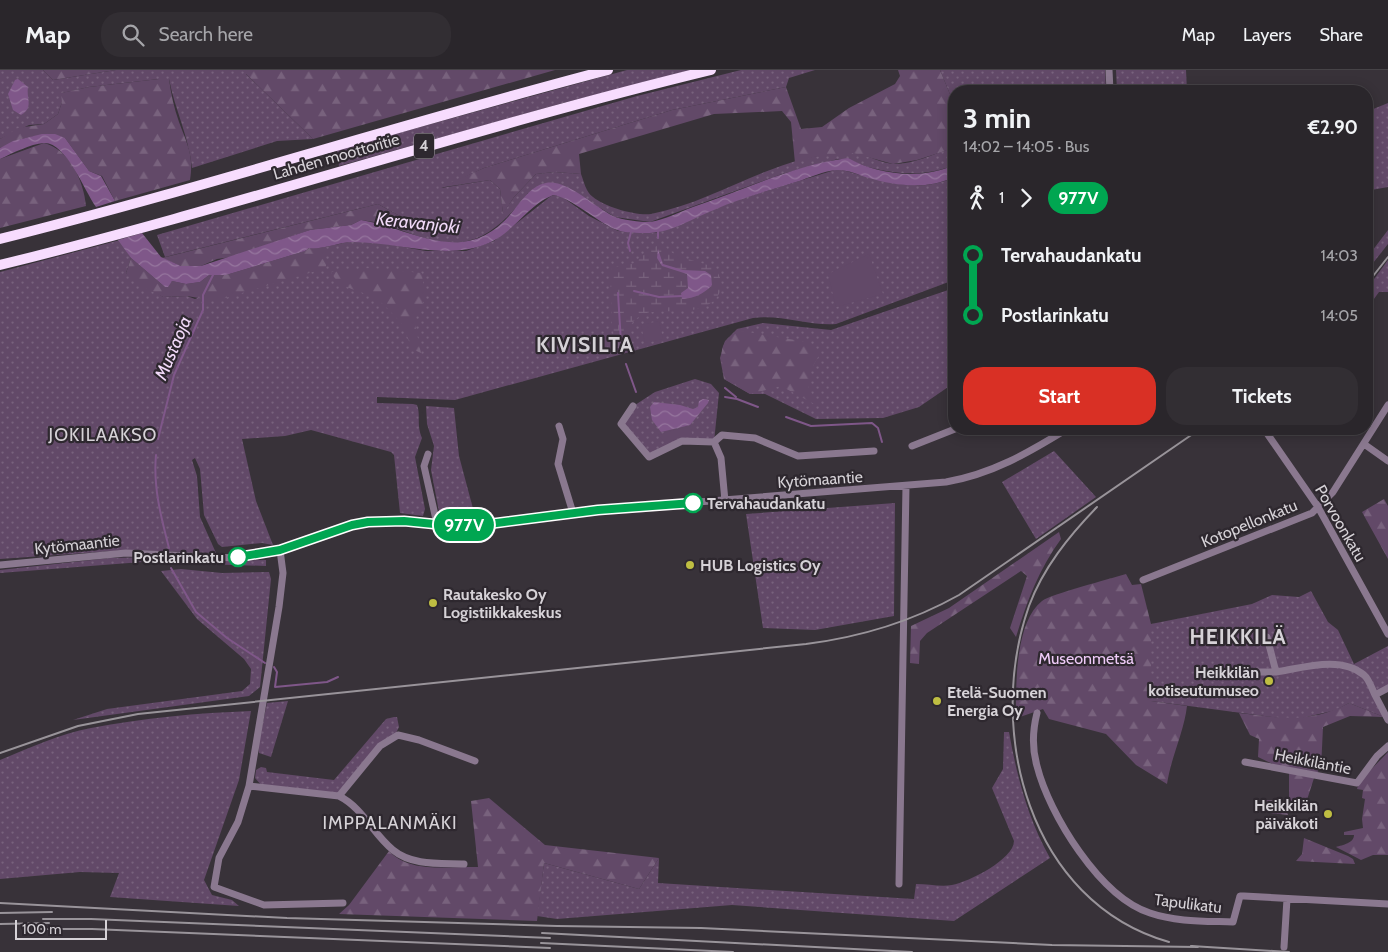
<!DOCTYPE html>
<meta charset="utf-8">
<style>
:root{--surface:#2a262b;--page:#322e33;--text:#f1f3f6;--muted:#a5a5a9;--line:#464347;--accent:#d93025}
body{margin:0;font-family:Cabin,sans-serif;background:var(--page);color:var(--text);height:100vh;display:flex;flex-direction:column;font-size:19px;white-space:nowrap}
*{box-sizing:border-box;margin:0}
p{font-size:16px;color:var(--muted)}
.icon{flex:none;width:28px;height:28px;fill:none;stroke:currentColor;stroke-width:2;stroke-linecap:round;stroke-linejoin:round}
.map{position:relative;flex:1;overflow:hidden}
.drawer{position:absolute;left:948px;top:15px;width:425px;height:350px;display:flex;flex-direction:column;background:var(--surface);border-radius:20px;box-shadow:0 2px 12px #0003,0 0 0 1px var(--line)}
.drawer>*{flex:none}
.badge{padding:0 10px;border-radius:16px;font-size:18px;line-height:32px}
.scale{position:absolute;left:15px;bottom:12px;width:92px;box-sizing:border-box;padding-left:5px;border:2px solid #d6d2d7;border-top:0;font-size:14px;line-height:18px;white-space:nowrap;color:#d6d2d7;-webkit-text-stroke:4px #2e282f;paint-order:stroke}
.map>.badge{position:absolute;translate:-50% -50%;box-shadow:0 0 0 2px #fff}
.legs{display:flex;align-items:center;gap:8px;height:55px;padding:0 15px;font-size:16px}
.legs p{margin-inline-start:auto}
.headline{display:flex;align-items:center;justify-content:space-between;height:85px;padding:0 15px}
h1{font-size:28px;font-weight:700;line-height:38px}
.action{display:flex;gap:10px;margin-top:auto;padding:10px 15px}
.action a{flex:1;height:58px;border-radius:20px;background:var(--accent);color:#fff;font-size:20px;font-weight:700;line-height:58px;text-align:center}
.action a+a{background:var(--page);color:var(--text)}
ul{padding:0 15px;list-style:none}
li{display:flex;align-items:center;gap:18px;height:60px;font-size:19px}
li i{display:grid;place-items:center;width:8px;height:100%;margin:0 6px;background:currentColor}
li i::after{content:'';width:12px;height:12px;margin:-6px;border:4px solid;border-radius:50%;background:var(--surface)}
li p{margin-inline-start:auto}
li:first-child i{background:linear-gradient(#0000 50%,currentColor 0)}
li:last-child i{background:linear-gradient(currentColor 50%,#0000 0)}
header{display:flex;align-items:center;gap:30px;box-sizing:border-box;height:70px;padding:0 25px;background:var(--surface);border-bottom:1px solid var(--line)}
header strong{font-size:24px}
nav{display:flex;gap:28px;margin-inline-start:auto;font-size:18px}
.search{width:350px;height:45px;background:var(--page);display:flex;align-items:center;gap:12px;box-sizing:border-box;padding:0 18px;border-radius:20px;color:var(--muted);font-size:19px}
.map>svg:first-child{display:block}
</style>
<header>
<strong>Map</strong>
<div class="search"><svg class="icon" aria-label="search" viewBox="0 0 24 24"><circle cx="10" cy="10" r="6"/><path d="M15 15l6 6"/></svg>Search here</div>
<nav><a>Map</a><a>Layers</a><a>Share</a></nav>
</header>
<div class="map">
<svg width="1388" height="882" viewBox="0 0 1388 882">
<defs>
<pattern id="grass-dots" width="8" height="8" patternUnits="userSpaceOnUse" patternTransform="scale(1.25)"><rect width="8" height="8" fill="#624968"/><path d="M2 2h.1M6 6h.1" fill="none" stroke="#78627d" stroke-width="1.8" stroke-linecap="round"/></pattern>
<pattern id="forest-firs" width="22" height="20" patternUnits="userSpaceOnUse" patternTransform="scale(1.25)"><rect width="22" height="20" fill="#624968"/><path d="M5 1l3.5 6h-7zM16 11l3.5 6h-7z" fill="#78627d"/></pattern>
<pattern id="wetland-marsh" width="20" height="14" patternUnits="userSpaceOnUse" patternTransform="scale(1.25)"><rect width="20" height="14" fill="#624968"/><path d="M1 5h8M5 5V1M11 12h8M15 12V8" fill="none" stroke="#78627d"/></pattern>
<pattern id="water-waves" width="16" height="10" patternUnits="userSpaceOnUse" patternTransform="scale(1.25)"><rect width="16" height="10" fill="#7f5789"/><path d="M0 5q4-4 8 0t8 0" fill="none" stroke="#96769e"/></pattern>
</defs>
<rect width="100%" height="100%" fill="#383239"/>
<path fill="url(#grass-dots)" d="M0,0H43L53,10L116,0H278L246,4L313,69L277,71L192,98C189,67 175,40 169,9H159L89,17L62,23V32L58,44L44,54L29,55L0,69Z
M627,0H692L563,33L339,96L337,80Z
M741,0H815L789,8L786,17L672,40L484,98L441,118L490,110L500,119L503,143L514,127L536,104L555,102L581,104C584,112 586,122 593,127C605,137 636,146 651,144C709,133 759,97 817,86C829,84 843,81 855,83C868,85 882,94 895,94C914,94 935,83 954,78V95C928,106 899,105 872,98C860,95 851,88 838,89L782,104L650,152L615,147L577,124L528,123C484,179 458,183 393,157L407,150L378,134L165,187L157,165L637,26Z
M940,0H1105L1106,21H954V34Z
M1116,0H1186L1187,21H1117Z
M1388,33V117L1366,121V42Z
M838,99C876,108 916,126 954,107V210L836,254C808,256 781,244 753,248L455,330L377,327V333L413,334L417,335C421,345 416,354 422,368L415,387L425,439L423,446L400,443L394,385L391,382L311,360L285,366L242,369L256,431L273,475L262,473L222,477L218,474L204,445L200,399L195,388L192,390L197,406L200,447L216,483L128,480L0,489V202L120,170L131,188L126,203L163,227L187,226L195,229L305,181L349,172H376L426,181H466L494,171L551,126H561L589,146L618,161L656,163L734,131Z
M1388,160V174L1366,202V189Z
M1388,190V222H1379L1366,240V220Z
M954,218V313L919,337L883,348L816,349L765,324H750L724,309L720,288L725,271L737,259L763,253L831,260Z
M695,309L711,314L719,323L714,372L682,371L649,387L621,354L635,335L655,322Z
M426,336L454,338L459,386L475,446L440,447L431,400L434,376L427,354Z
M1054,381L1096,427L1036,469L1002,412Z
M895,433L894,546L815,560L763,558L746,444Z
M152,487L208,491L266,490V496L142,492L0,503V500L110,488Z
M181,499L222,503L269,502L271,509L260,617L249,626L73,650L107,639L242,621L250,614L251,599L244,589L197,549L161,501Z
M1311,521L1328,552L1338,560L1354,594L1388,576V615L1372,624L1384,647L1349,633L1336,640L1294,650L1151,631V554L1252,534L1272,525L1299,527Z
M288,631L271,687L259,683L258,676L267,633Z
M251,641L239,710L204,810L212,825L232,830L239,836L110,827L119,803L80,802L0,809V690C29,678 60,664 91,658C143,648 198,643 251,641Z
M394,647H397L399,657L396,663L337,723L262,716L255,708L256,700L261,697L266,698L267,702L334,710L386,649Z
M1004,662H1009C1017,707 1028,749 1050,788L954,851L732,835L557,849L537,846L544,793L639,819L659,788L658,813L914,829L916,814C928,814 941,817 952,815C969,812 1014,789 1014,771L992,718L1003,699Z"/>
<path fill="url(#forest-firs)" d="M43,0H116L53,10Z
M242,0H555L313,69Z
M898,0H940L954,34V78L917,90L893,94L853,83L814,87L795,93L791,52L782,41L714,44L579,84L581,104L555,102L536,104L514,127L503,144L500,119L490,110L438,118L484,98L672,40L786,17L801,59L822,57L849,38L895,14L900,6Z
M159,9H169C171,24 174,38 179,52C187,74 194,85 190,110L115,131L102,106L89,101L65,68C39,63 24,66 0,78V69L18,58L44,54L58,44L62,32L61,23L89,17Z
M44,73C69,79 84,111 86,136L0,158V89Z
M378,134L407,150L399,153L387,154L361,150L351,155L310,160L231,187L217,189L201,196H181L162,188Z
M309,178H322L326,185V198L222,229L210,230L187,226L163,227L137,214L126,203L131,188L165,217L172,211L186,214L200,212L209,205H226L305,181Z
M370,198L422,203L425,229L417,243L415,254L421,283L412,279L405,261L406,258C398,250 387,237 378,230C362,219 340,221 331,202Z
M742,261L807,272L821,282L810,301L808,316L818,336L781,316L750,324L724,309C722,286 715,270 742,261Z
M1384,429L1388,436V489L1362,442Z
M1059,462L1061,469C1039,499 1027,531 1016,567L1010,558L1027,506L1021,501L927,563L920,571L919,594L910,593L911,556L949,538Z
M1126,504L1132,515L1141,514L1151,554V631L1187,636C1184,662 1171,687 1167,714L1136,695L1106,664L1049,649L1043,639L1020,647L1016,641C1016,611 1016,551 1042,531C1051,524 1110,509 1126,504Z
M1349,633L1384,647L1350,646L1323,657L1321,699L1315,704L1281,698L1258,687L1259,669L1250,665L1239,643C1281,648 1309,654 1349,633Z
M1388,682V785H1373L1361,790L1336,777C1343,775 1354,773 1354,765H1344V762L1363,758L1362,749L1365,729L1362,728L1363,720L1357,719L1359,712Z
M1289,703L1314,708L1305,736L1289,732Z
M489,728L545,775L659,788L639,819L544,793L537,851L339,844L349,835L389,781C410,804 450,796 478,797L471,731Z
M1265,730L1284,731L1288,745L1270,743Z
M1304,768L1348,786L1353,789L1355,794L1296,791L1302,784Z"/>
<path fill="url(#wetland-marsh)" d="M659,175H663L675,185L714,197C719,204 724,213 720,222C708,247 674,239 653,242C646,242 637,247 633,252C625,261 627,271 628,282L617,285L612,254L610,202L612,198L635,193L650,179Z"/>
<path fill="#624968" d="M869,184L883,224L836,237L828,204Z
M659,251L663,269L645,273L641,255Z
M690,355L693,368L681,367L666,373L658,365Z"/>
<path fill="url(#water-waves)" d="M18,9L28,17C26,28 34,38 21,45L13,40L8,24L15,10Z
M42,64H55L65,68L89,101L101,106L115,131L96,137C84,120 66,72 44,73C30,74 13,83 0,89V78L13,71Z
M848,88C878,105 922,110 954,95V107C928,120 896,116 869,108C859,105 847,99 836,100C823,101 809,108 796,112C769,121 740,128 714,140C693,148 669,164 647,163C638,163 625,163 617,160C601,155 563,121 551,126C528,136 514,161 491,172C448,192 399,172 353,172C338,172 324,180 309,178L305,181L226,205H209L200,212L186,214L172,211L168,217H165L131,188L118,170L142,163L161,187L181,196H201L310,160L351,155L361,150C414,159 462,197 508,147C519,135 529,116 546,113C566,109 595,137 613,146C622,150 640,152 650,152C664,150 679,142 693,137C744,120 794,95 848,88Z
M658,179L663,194L683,200L705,201L711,205L712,215C704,224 695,228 682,229L681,223L688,218L687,204L662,196L657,188Z
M703,329L709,330L708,333L690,355L661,362L652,350L650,337L654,332L680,335L693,339L698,337L699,331Z"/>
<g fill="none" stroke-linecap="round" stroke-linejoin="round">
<path stroke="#7f5789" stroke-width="2" d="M658,161V168
M630,181L628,173L631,162
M634,221L659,227L682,226
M618,223L621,273
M626,294L636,322
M725,318L736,327
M725,327L737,329L758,337
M786,347L811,356L872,353L878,358L882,372
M158,369L174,305L203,240V225L213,205
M156,385C153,417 161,447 169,478
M171,498L196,542L227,568L265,593
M274,597L277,602L275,617L327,612L338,607"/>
<path stroke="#8a788f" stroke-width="7" d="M1109,0L1110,21
M633,336L621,354L649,387L682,371L714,372L721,388L725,431
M559,356L563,369L558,394L573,443
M1264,359L1318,437L1388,564
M714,372L722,365L755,368L798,386L874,381
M1364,374L1388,391
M912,376L955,359
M428,384L424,396L437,454
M280,480L283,503L279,537L249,716L238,752L219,788L214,817L264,835L343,833
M0,495L126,483L236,488L280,480L352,455L368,452L404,451L454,456L489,454L598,440L946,412C992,404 1028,383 1067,359
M1143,510L1312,443L1333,422L1388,335
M1267,567L1276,602C1302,598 1341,585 1364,605C1369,609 1372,619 1375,625
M1257,602H1276
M1388,618L1375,625L1388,650
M1037,643C1033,659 1032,679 1037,696C1049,744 1100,827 1150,843C1176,852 1206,851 1233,852L1240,826H1244L1388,834
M1245,692L1357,713L1377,686L1388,676
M249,716L339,726L380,676L398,665L419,670L475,691
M339,726C363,738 373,764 393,780C412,796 441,793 464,794
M899,814L906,416
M1284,877L1287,829"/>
<path stroke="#f7dcfe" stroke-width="10" d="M0,169C204,118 404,53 608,0
M0,195C239,136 472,58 711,0"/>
<path stroke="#99949a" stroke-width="2" d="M1366,215L1388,187
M1097,437C1069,466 1043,498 1029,536C985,661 1029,832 1169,872
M0,683L78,656L138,644L806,574C861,567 911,552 959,525L1200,359
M0,833L287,848L557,856L701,858L1052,875L1198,877
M0,843L52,842
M43,849H91L550,868
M0,854L49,853
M40,859H92L550,878
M542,863L912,882
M541,873L733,882
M1191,876L1289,882"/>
</g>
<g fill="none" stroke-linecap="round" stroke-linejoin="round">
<g stroke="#fff" stroke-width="11">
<path id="line-1" d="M238,487L280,480L352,455L368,452L404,451L454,456L489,454L598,440L693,433"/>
</g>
<use href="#line-1" stroke="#00a651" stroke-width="8"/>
</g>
<g fill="#fff" stroke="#00a651" stroke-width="2.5">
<circle cx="693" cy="433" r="9"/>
<circle cx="238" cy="487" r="9"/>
</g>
<g fill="#bfbe42" stroke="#2e282f" stroke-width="2">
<circle cx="690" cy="495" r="5"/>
<circle cx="433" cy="533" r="5"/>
<circle cx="1269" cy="611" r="5"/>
<circle cx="937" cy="631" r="5"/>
<circle cx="1328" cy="744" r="5"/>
</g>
<g text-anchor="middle" stroke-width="4.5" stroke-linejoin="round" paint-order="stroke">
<rect fill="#2e282f" stroke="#a49fa5" stroke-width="1" x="414" y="63.5" width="20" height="25" rx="4"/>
<g font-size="15" font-weight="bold" fill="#d6d2d7">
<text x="424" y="81">4</text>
</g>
<g font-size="16" fill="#d6d2d7" stroke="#2e282f">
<text transform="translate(336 86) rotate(-16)" y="6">Lahden moottoritie</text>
<text transform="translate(820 409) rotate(-4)" y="6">Kytömaantie</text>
<text transform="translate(1249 453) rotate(-22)" y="6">Kotopellonkatu</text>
<text transform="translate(1341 453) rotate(60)" y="6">Porvoonkatu</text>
<text transform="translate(77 474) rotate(-6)" y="6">Kytömaantie</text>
<text transform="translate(1313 691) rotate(11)" y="6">Heikkiläntie</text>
<text transform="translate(1188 833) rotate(7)" y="6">Tapulikatu</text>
</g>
<g font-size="16" font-weight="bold" fill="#d6d2d7" stroke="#2e282f" text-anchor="start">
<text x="707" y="439">Tervahaudankatu</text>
<text x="224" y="493" text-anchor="end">Postlarinkatu</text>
</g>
<g font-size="16" font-weight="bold" fill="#d6d2d7" stroke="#2e282f" text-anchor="start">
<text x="700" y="501">HUB Logistics Oy</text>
<text x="443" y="530">Rautakesko Oy<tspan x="443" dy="18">Logistiikkakeskus</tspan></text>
<text x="1259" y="608" text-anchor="end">Heikkilän<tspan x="1259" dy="18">kotiseutumuseo</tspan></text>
<text x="947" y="628">Etelä-Suomen<tspan x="947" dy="18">Energia Oy</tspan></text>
<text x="1318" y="741" text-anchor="end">Heikkilän<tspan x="1318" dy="18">päiväkoti</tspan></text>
</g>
<g font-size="16" fill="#efcbf8" stroke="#2e282f">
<text x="1086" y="594">Museonmetsä</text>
</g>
<g font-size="18" font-style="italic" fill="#f2daf9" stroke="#2e282f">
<text transform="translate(418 153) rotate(6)" y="6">Keravanjoki</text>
<text transform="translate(173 278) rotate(-67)" y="6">Mustaoja</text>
</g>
<g font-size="18" letter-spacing="1" fill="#d6d2d7" stroke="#2e282f">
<text x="103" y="371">JOKILAAKSO</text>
<text x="390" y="759">IMPPALANMÄKI</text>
</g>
<g font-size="21" font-weight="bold" letter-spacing="1" fill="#d6d2d7" stroke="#2e282f">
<text x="585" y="282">KIVISILTA</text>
<text x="1238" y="574">HEIKKILÄ</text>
</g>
</g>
</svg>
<div class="scale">100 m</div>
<b class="badge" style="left:464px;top:455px;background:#00a651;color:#fff">977V</b>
<section class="drawer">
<div class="headline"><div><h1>3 min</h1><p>14:02 – 14:05 · Bus</p></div><b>€2.90</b></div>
<div class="legs"><svg class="icon" aria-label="walk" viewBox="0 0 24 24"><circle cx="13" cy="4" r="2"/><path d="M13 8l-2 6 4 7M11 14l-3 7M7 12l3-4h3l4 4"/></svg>1<svg class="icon" aria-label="forward" viewBox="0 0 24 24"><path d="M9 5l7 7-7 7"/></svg><b class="badge" style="background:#00a651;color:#fff">977V</b></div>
<ul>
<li><i style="color:#00a651"></i><b>Tervahaudankatu</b><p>14:03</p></li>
<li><i style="color:#00a651"></i><b>Postlarinkatu</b><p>14:05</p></li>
</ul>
<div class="action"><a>Start</a><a>Tickets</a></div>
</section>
</div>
